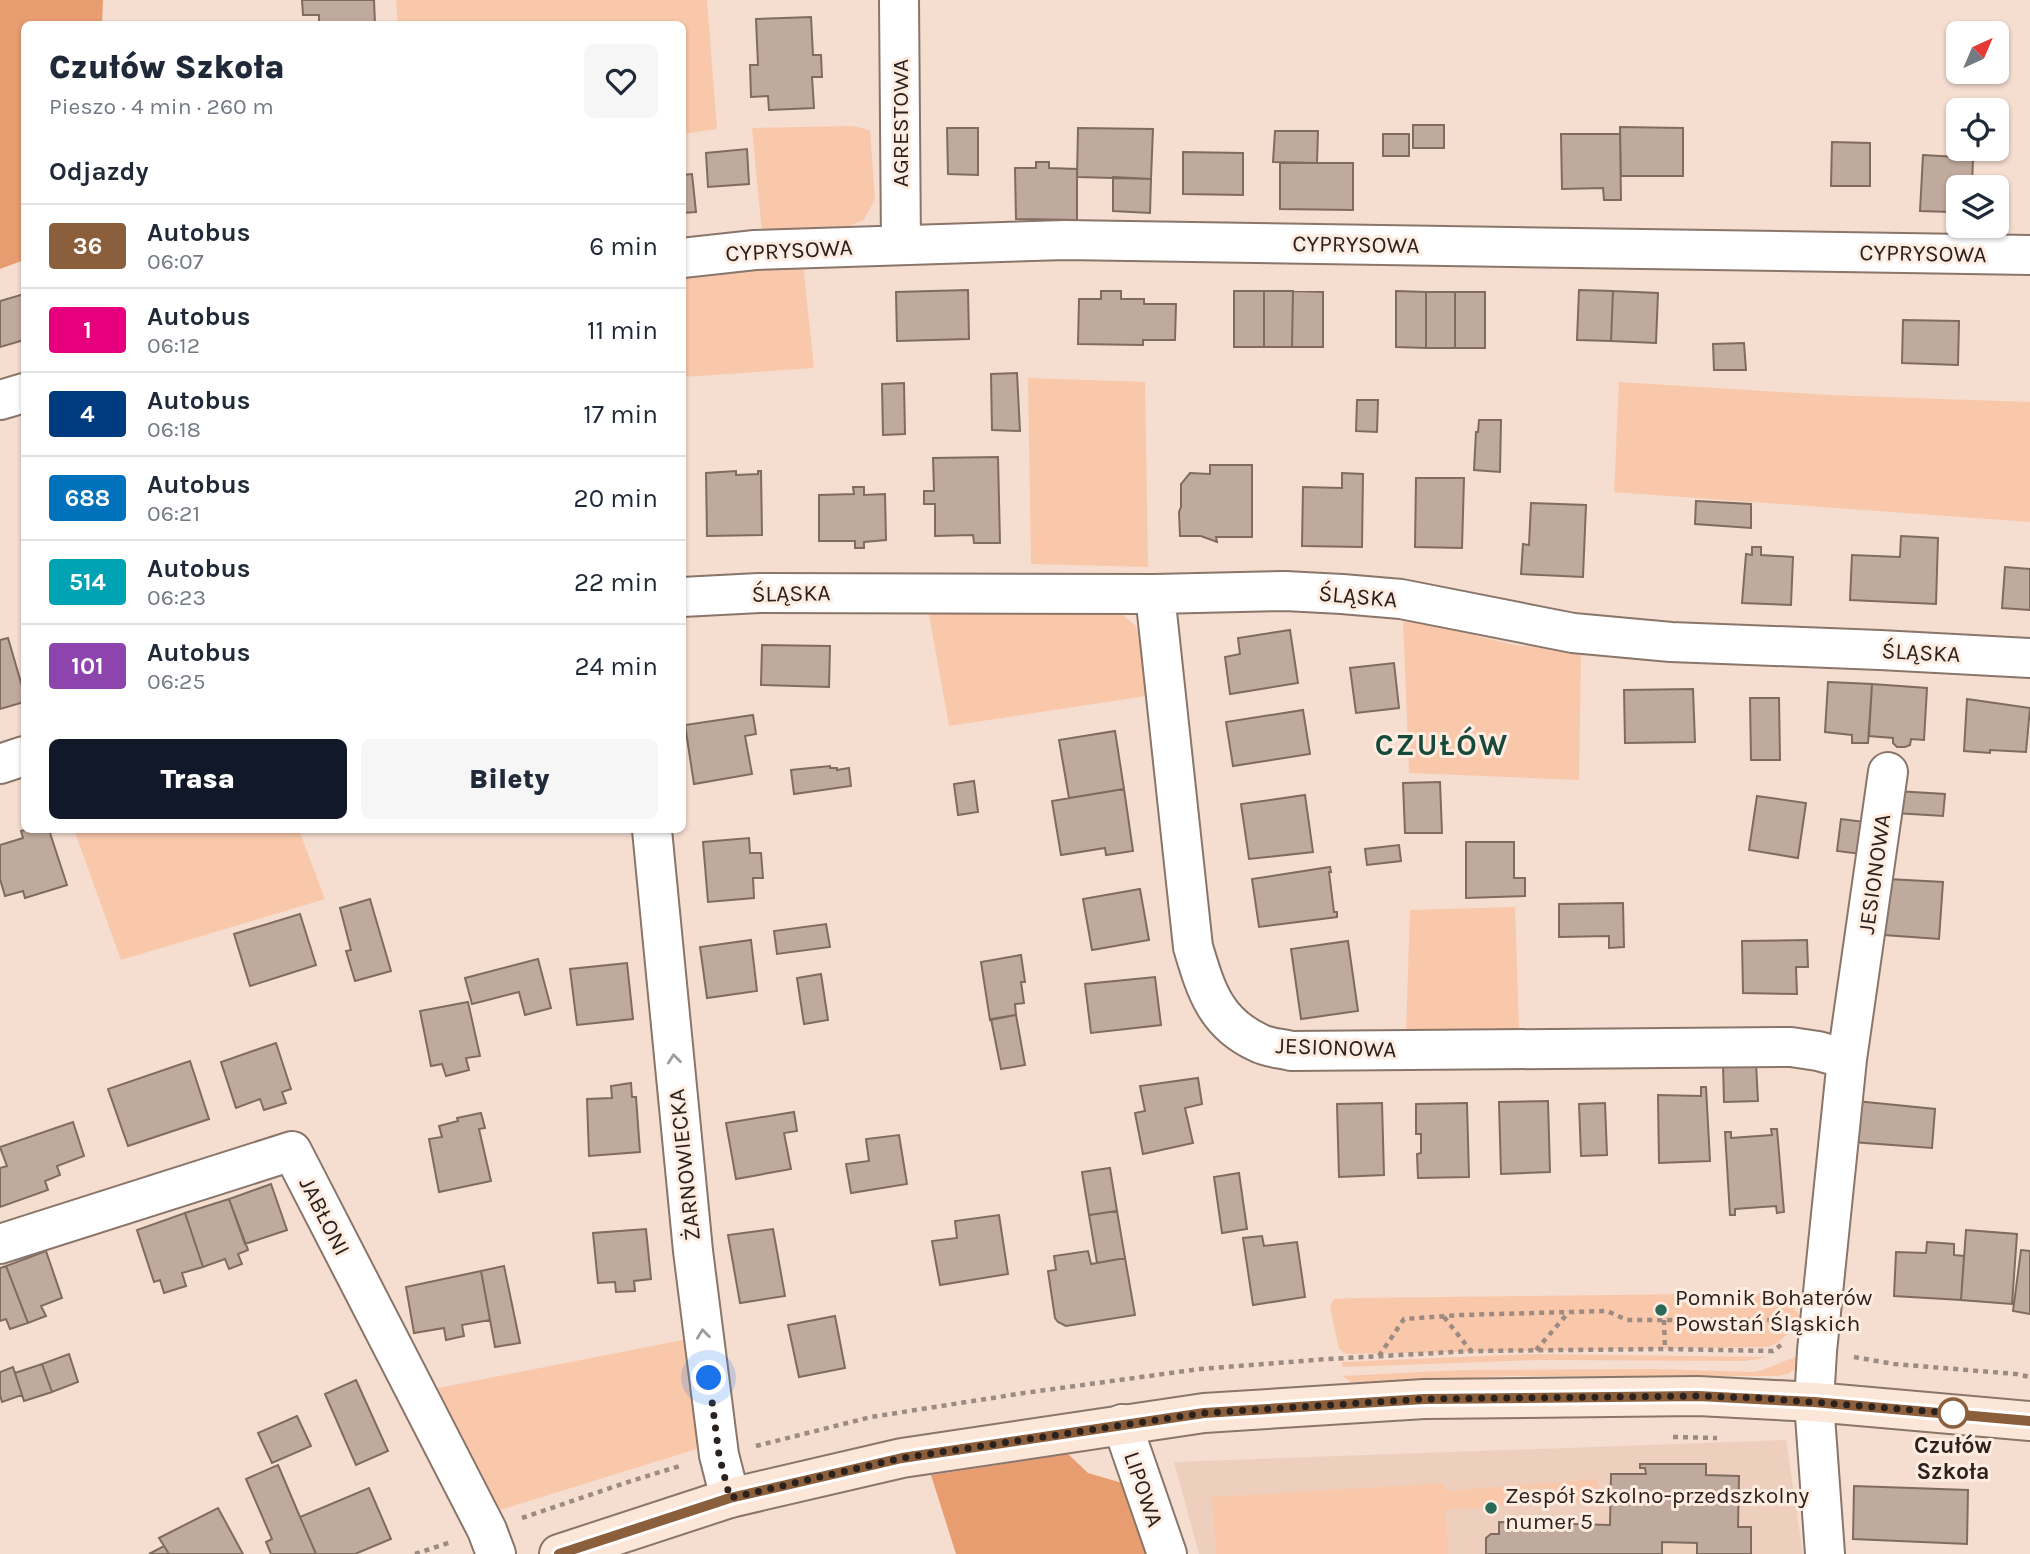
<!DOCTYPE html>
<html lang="pl">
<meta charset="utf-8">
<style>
:root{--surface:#fff;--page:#f6f6f7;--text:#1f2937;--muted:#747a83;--line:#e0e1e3;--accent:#111827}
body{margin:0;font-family:Karla,sans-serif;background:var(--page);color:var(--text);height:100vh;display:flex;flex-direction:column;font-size:26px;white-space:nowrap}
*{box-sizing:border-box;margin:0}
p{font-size:23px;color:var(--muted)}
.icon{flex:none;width:38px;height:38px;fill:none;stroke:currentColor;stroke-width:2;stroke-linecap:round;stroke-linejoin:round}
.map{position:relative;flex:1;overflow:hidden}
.side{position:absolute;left:21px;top:21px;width:665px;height:812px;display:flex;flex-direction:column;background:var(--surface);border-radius:10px;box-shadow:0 2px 5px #0004}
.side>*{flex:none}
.badge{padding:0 14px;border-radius:5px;font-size:24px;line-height:46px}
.needle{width:46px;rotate:44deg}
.controls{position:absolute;left:1946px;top:21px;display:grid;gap:14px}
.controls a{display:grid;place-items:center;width:63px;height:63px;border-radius:10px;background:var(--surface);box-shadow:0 2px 5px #0004;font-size:35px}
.you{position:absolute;width:35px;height:35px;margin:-18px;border:5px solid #fff;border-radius:50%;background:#1a73e8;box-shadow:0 0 0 10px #1a73e833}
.map>.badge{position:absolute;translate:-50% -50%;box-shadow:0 0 0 4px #fff}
h2{padding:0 28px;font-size:26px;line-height:63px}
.round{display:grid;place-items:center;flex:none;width:74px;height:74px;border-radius:10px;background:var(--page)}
.head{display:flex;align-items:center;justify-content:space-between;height:119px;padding:0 28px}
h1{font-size:33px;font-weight:800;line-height:52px}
.cta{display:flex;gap:14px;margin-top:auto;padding:14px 28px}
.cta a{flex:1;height:80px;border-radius:10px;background:var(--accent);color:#fff;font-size:28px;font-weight:800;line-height:80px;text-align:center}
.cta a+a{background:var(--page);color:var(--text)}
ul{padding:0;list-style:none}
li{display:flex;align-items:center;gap:21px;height:84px;padding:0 28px;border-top:2px solid var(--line)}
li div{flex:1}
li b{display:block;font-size:26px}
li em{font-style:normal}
li .badge{min-width:77px;font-weight:700;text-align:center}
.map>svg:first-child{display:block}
</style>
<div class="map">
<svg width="2030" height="1554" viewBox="0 0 2030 1554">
<rect width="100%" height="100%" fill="#f5ddd0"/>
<path fill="#eecfbe" d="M1786,1440L1803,1554H1199L1174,1462Z"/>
<path fill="#f9c8ab" d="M396,0H707L717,129L683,134L682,24H398Z
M852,126L870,130L875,199L864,220L829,234H762L752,128Z
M803,264L814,368L683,377V274Z
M1028,378L1145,382L1148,567L1031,564Z
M1619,382L1829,395L2030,402V522L1614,492Z
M928,609H1116L1136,626L1153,695L949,726Z
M1403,618L1515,645L1581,653L1579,780L1409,773Z
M74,830H299L325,899L121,960Z
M1515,907L1519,1029L1406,1032L1410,910Z
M1782,1293L1804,1321L1776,1344L1768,1347L1346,1354L1339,1349L1330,1307L1334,1299L1356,1298Z
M688,1339L703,1447L497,1511L438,1388Z
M1535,1354L1768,1357L1746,1361L1541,1360L1342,1367V1362Z
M1795,1357L1799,1358L1795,1369L1788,1374L1777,1376H1508L1353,1383L1342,1376L1461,1370L1653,1369L1754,1372C1769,1369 1781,1362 1795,1357Z
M1597,1479L1598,1498L1446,1510L1448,1554H1216L1212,1497L1444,1483L1445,1491Z"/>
<path fill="#e89d71" d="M0,0H103L102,24H24V260L0,269Z
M1068,1454L1088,1473L1129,1485L1151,1554H956L931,1475Z"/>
<path fill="#c0aa9d" stroke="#7f6b5f" stroke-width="2" d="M302,0H374L375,24H319V15H303Z
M811,17L813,55H821L822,77H812L814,108L769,110L768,96L751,97L750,65H758L756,19Z
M1413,125H1444V148H1413Z
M1620,127L1683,128V176H1621Z
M947,128H978V175L948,174Z
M1078,128L1153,129L1151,179L1077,177Z
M1275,131H1318L1317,163L1273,162Z
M1383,134H1409V156H1383Z
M1561,134H1620L1621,200H1604L1603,188L1562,189Z
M1832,142L1870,143V186H1831Z
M747,149L749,184L708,187L706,153Z
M1183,152L1243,153V195L1183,194Z
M1923,155L1973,158L1972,187H1958V207H1950V212L1920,211Z
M1036,162H1049V168L1077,169V220L1016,219L1015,168H1036Z
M1280,163H1353V210L1280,209Z
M692,174L696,212L682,213V175Z
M1113,177L1151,179L1150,213L1113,211Z
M968,290L969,339L897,341L896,292Z
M1579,290L1613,291L1611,341L1577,340Z
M1101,291H1121V299H1144V304H1176L1175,340H1143V345L1078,344L1079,299H1101Z
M1234,291H1264V347H1234Z
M1264,291H1293L1292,347H1264Z
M1293,291L1323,292V347H1292Z
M1396,291L1426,292V348L1396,347Z
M1613,291L1658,293L1656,343L1611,341Z
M1426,292H1455V348H1426Z
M1455,292H1485V348H1455Z
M24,294V340L0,347V301Z
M1903,320L1959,321L1958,365L1902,363Z
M1744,343L1746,370H1714L1713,344Z
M1017,373L1020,431L992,430L991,374Z
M904,383L905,434L883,435L882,384Z
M1357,400H1378L1377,432L1356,431Z
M1479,420H1501L1500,472L1474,470L1476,432H1478Z
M998,457L1000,543H974L973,535L935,536V504H924V491H934L933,458Z
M1210,465H1252V537H1216L1217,542L1201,536H1180L1179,512L1181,507V484L1190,473L1210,474Z
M736,471V475L758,474V471H761L762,535L707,536L706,473Z
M1342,473L1363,474L1362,547L1302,546L1303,487L1342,488Z
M1416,478H1464L1462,548L1415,547Z
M853,487H864V495L885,494L886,540L864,542V548H855V541H819V495L854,494Z
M1696,501L1751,504V528L1695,524Z
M1531,503L1586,505L1583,577L1521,574L1523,544L1529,545Z
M1901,536L1938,538L1936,604L1850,600L1852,555L1900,557Z
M1752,547H1761V555L1793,557L1791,605L1742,603L1746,554L1752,555Z
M2005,567L2030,569V610L2002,608Z
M1290,630L1298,683L1230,694L1225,657L1240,654L1238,638Z
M8,638L24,693V702L0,709V640Z
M762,645L830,646L829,687L761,685Z
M1394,663L1399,708L1356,713L1350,668Z
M1828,682L1872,684L1868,743H1852V735L1825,732Z
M1872,684L1927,688L1924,740L1911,739L1910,745L1905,747H1897L1893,743V738L1869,736Z
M1693,689L1695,742L1625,743L1624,690Z
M1750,698H1779L1780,760H1751Z
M1967,699L2030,708L2026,752L1990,750V753L1964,751Z
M1303,710L1310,754L1233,766L1226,722Z
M753,715L756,734L745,736L752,774L694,784L685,725Z
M1115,731L1124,789L1069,798L1059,740Z
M830,766V768H837V770L849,768L851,786L794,794L791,770Z
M974,781L978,812L958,815L954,784Z
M1440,782L1442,833H1405L1403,783Z
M1124,789L1133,851L1106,855L1105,848L1061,855L1052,801Z
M1896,791L1945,794L1943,816L1895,813Z
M1305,795L1313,852L1249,859L1241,804Z
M1757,796L1806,803L1798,858L1749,850Z
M1841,819L1865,822L1861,854L1837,851Z
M25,830H49L67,885L25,898L23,891L5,896L0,879V845L23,838L21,831Z
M749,838L750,853H761L763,878H753L754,898L708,902L703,842Z
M1466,842H1514V878H1525V896L1466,898Z
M1399,845L1401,861L1367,865L1365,849Z
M1330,867L1331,872H1329L1334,912H1337V917L1259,927L1252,879Z
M1888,879L1943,882L1939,939L1884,935Z
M1140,889L1149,940L1092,950L1083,899Z
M370,899L391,971L355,981L346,951L351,950L340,908Z
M1623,903L1624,947L1609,948V936L1559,937V904Z
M300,914L316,965L250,986L234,934Z
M826,924L830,947L777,954L774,931Z
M751,940L757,991L707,998L700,947Z
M1807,940L1808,967H1796L1797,994L1743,993L1742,941Z
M1348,941L1358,1011L1301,1019L1291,949Z
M1021,955L1025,982H1021L1024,1003L1015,1004L1016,1015L990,1020L981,962Z
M538,959L551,1008L525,1015L519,992L472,1004L465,978Z
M627,963L633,1019L577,1025L570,969Z
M821,974L828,1020L804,1024L797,978Z
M1155,977L1161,1025L1091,1033L1085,984Z
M468,1002L480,1056L466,1058L469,1070L446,1076L442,1064L431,1066L420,1011Z
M1016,1015L1025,1065L1001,1069L991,1019Z
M276,1043L291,1089L282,1092L286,1103L264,1110L260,1099L236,1108L221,1062Z
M190,1061L209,1119L128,1146L108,1089Z
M1756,1063L1758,1101L1724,1102L1723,1064Z
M1198,1078L1202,1104L1185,1108L1193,1143L1143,1154L1135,1113L1145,1111L1140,1086Z
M631,1083L632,1097H636L640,1152L589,1156L587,1099L612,1098L611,1086Z
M1701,1087H1706L1710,1161L1659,1163L1658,1095L1701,1096Z
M1548,1101L1550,1172L1501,1174L1499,1102Z
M1856,1101L1935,1109L1932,1148L1852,1142Z
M1382,1103L1384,1175L1339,1177L1337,1104Z
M1467,1103L1469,1177L1418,1178L1417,1154L1421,1153V1134H1416V1104Z
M1605,1103L1607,1155L1581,1156L1579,1104Z
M794,1112L797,1131L784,1133L791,1169L736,1179L726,1123Z
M481,1113L485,1128L479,1129L491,1181L439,1192L429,1139L442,1137L439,1126L458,1121L457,1118Z
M73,1122L84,1156L57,1166L60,1175L45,1181L48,1190L0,1207V1168L7,1166L0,1147Z
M1771,1129H1777L1784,1212L1777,1213L1776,1206L1735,1209V1215H1730L1725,1132H1731V1138L1772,1135Z
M899,1135L907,1184L851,1193L846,1164L869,1161L866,1139Z
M1110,1168L1117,1211L1089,1215L1082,1172Z
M1239,1173L1247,1229L1222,1233L1214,1177Z
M271,1184L287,1230L245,1244L229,1199Z
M229,1199L248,1250L238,1254L242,1264L229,1269L225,1259L203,1267L185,1213Z
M1117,1211L1125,1258L1097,1263L1089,1215Z
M185,1213L203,1267L182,1273L186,1286L164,1293L160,1280L154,1282L137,1230Z
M999,1215L1008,1274L940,1285L932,1241L957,1238L955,1221Z
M646,1229L651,1279L634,1281L635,1291L616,1292L615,1282L598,1283L593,1233Z
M773,1229L785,1296L740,1303L728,1235Z
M1966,1230L2017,1234L2012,1304L1961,1300Z
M1262,1236L1264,1246L1297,1242L1305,1297L1253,1305L1243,1238Z
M1927,1242L1954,1244V1255L1964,1256L1961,1300L1894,1296L1896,1252L1926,1253Z
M2021,1250L2030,1251V1314L2013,1311Z
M46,1251L62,1298L41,1306L46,1316L28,1323L6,1266Z
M1088,1251L1091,1264L1125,1258L1135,1315L1066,1326L1058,1322L1055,1318L1048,1271L1056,1270L1054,1256Z
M6,1266L28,1323L10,1329L6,1319L0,1321V1268Z
M504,1266L520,1343L495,1347L481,1271Z
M481,1271L490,1320L462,1325L464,1336L446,1340L444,1328L414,1333L406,1287Z
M835,1316L845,1368L799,1377L788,1325Z
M69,1354L78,1382L52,1392L42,1364Z
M42,1364L52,1392L24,1401L15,1373Z
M13,1367L22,1395L2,1402L0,1395V1372Z
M356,1380L388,1451L356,1465L325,1394Z
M297,1416L311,1446L272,1463L258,1433Z
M1640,1464H1706V1475L1739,1476L1738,1527H1751V1554H1697V1543L1662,1542V1554H1486V1538L1491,1534H1499V1522L1610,1525L1611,1474H1646L1645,1468H1640Z
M278,1465L300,1517L316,1554H271L266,1542L272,1539L246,1479Z
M1854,1486L1968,1490L1967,1544L1853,1539Z
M369,1488L391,1539L355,1554H316L300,1517Z
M218,1508L243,1554H169L159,1538Z
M164,1546L169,1554H149Z"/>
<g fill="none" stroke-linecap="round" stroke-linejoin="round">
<g stroke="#897569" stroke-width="42">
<path id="minor" d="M899,0L901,245
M682,258L755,250L1065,240L2030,255
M0,400L24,393
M1155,594L1193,947C1206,990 1215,1023 1259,1043C1268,1048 1281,1048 1291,1051L1791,1047L1818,1051L1847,1059
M682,597L759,593L1155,594L1285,591L1342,594L1401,599L1573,633L1671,642L1880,650L2030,658
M0,764L24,756
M652,830L693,1251L719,1455L730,1498
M0,1244L292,1151L487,1530L496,1554
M1122,1424L1167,1554
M1825,1554L1814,1402L1817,1351L1847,1059L1888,772"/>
</g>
<g stroke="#897569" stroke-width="42">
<path id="secondary" d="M559,1554L730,1498L902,1458L1204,1413L1424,1399L1698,1396L1814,1402L2030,1421"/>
</g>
<path stroke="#9c8b82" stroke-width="4.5" stroke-dasharray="5 5" stroke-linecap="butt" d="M1444,1317L1471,1351
M1664,1320L1665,1349
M1536,1350L1569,1312
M1379,1356L1404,1319L1461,1315L1607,1311L1627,1320H1782
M1854,1357L1894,1364L2016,1374L2030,1377
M1673,1437L1717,1438
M756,1446L871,1417L1024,1393L1200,1369L1328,1359L1472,1351L1665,1349L1773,1351L1781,1345
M522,1518L631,1481L683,1465
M415,1554L451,1542"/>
<use href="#minor" stroke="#fff" stroke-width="38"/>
<use href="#secondary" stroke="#fce6d8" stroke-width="38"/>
</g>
<defs><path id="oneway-chevron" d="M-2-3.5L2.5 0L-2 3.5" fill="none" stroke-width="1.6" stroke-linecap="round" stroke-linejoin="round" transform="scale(1.75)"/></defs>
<g stroke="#a09c9a">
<use href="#oneway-chevron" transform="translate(674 1059) rotate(-96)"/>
<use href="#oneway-chevron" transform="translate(703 1334) rotate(-97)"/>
</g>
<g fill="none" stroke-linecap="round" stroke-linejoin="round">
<g stroke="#fff" stroke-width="16">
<path id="line" d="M559,1554L730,1498L902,1458L1204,1413L1424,1399L1698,1396L1814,1402L2030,1421"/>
</g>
<use href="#line" stroke="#8b5e3c" stroke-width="10"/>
<path stroke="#2b221e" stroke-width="7" stroke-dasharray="0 12.6" d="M709,1378L719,1455L730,1498L902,1458L1204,1413L1424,1399L1698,1396L1759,1398L1965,1414L1953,1413"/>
</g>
<g fill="#2a6a57" stroke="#ffece1" stroke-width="2.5">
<circle cx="1661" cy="1310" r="7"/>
<circle cx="1491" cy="1508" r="7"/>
</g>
<circle fill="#fff" stroke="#8b5e3c" stroke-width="3.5" cx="1953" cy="1413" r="14"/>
<g text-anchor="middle" stroke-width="6" stroke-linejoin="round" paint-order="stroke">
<g font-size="23" fill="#2b221e" stroke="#ffece1">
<text transform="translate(900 123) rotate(-90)" y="8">AGRESTOWA</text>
<text transform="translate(1356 244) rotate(1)" y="8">CYPRYSOWA</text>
<text transform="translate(789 250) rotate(-3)" y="8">CYPRYSOWA</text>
<text transform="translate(1923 253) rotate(1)" y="8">CYPRYSOWA</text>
<text transform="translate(791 593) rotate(-1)" y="8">ŚLĄSKA</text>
<text transform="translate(1358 596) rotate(5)" y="8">ŚLĄSKA</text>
<text transform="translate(1921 652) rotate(3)" y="8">ŚLĄSKA</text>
<text transform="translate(1874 874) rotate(-82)" y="8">JESIONOWA</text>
<text transform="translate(1336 1047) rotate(2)" y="8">JESIONOWA</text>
<text transform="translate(684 1165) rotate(-96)" y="8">ŻARNOWIECKA</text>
<text transform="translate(325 1216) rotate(63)" y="8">JABŁONI</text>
<text transform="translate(1144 1489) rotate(71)" y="8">LIPOWA</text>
</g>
<g font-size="23" fill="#2b221e" stroke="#ffece1" text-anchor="start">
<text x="1675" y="1305">Pomnik Bohaterów<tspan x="1675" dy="26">Powstań Śląskich</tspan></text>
<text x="1505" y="1503">Zespół Szkolno-przedszkolny<tspan x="1505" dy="26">numer 5</tspan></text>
</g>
<g font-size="23" font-weight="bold" fill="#2b221e" stroke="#ffece1">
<text x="1953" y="1453">Czułów<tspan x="1953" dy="26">Szkoła</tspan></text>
</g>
<g font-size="30" font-weight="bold" letter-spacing="2" fill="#15493a" stroke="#ffece1">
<text x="1442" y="755">CZUŁÓW</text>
</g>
</g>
</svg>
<div class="controls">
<a><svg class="needle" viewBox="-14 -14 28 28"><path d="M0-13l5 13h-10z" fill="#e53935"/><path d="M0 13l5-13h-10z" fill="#747a83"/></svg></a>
<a><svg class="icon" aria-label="locate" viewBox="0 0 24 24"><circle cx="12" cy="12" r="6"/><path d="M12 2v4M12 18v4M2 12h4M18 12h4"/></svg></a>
<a><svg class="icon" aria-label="layers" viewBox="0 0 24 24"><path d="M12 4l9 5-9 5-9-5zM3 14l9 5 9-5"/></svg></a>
</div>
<div class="you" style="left:709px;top:1378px"></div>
<section class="side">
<div class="head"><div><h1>Czułów Szkoła</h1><p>Pieszo · 4 min · 260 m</p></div><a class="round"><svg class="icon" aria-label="heart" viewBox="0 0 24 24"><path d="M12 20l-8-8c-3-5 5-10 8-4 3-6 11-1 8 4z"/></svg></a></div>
<h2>Odjazdy</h2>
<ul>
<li><span class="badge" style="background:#8b5e3c;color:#fff">36</span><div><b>Autobus</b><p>06:07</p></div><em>6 min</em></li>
<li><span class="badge" style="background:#e6007e;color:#fff">1</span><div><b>Autobus</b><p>06:12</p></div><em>11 min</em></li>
<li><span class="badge" style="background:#003b80;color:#fff">4</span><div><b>Autobus</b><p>06:18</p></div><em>17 min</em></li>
<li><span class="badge" style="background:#0072bc;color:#fff">688</span><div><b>Autobus</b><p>06:21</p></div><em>20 min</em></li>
<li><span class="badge" style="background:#00a3b4;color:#fff">514</span><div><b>Autobus</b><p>06:23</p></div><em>22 min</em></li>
<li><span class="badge" style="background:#8e44ad;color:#fff">101</span><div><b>Autobus</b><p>06:25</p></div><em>24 min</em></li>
</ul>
<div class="cta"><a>Trasa</a><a>Bilety</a></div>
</section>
</div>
